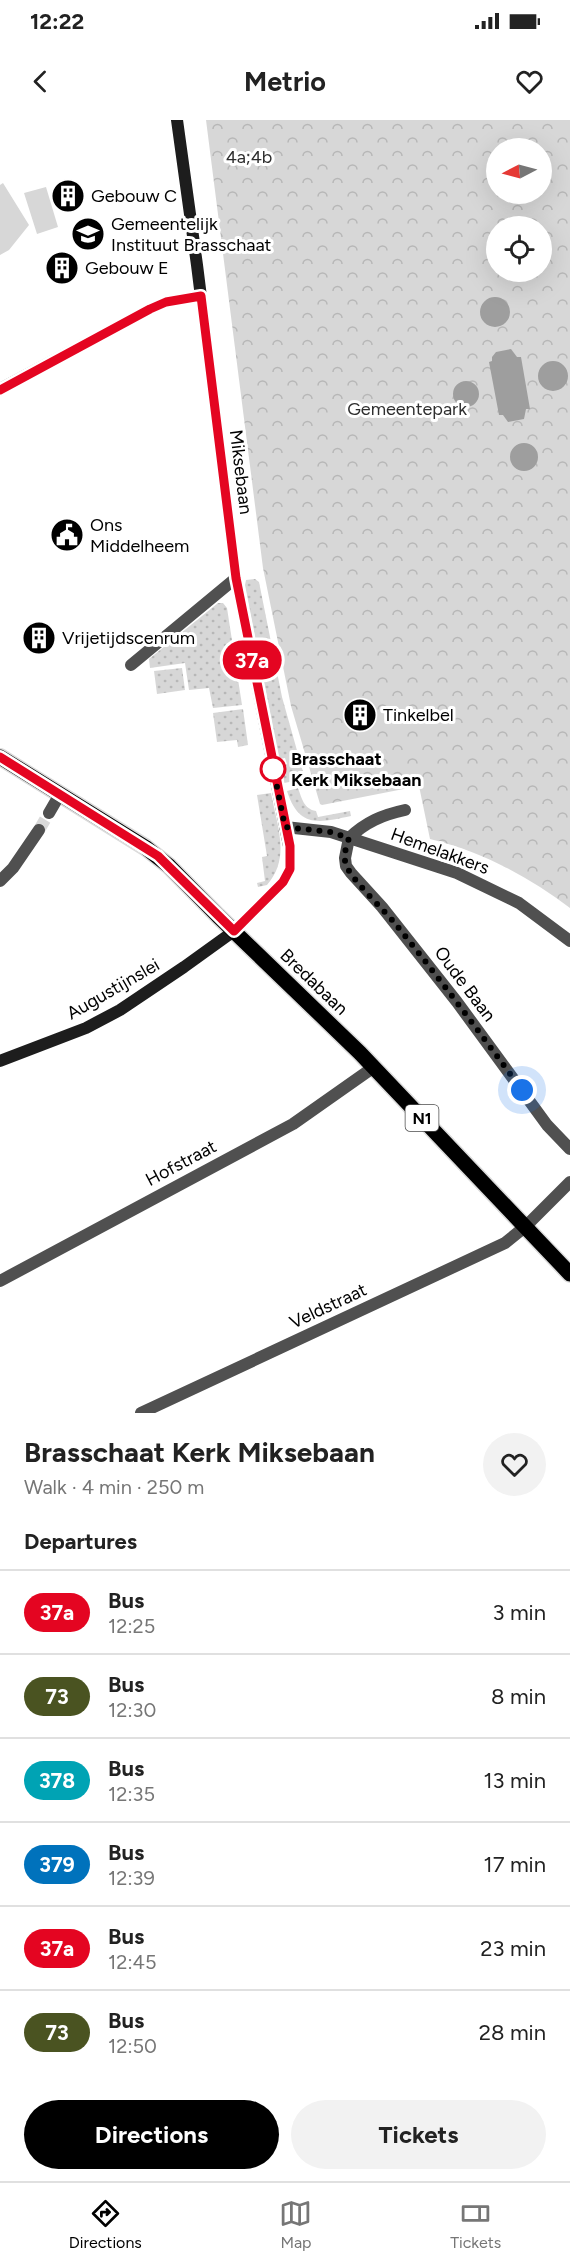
<!DOCTYPE html>
<meta charset="utf-8">
<style>
:root{--surface:#fff;--page:#f2f2f2;--text:#222;--muted:#767676;--line:#e0e0e0;--accent:#000}
body{margin:0;font-family:Figtree,sans-serif;background:var(--page);color:var(--text);height:100vh;display:flex;flex-direction:column;font-size:22px;white-space:nowrap}
*{box-sizing:border-box;margin:0}
p{font-size:20px;color:var(--muted)}
.icon{flex:none;width:33px;height:33px;fill:none;stroke:currentColor;stroke-width:2;stroke-linecap:round;stroke-linejoin:round}
.map{position:relative;height:1293px;overflow:hidden}
.drawer{display:flex;flex-direction:column;background:var(--surface);flex:1}
.drawer>*{flex:none}
.badge{padding:0 12px;border-radius:20px;font-size:21px;line-height:39px}
.needle{width:39px;rotate:264deg}
.fabs{position:absolute;left:486px;top:18px;display:grid;gap:12px}
.fabs a{display:grid;place-items:center;width:66px;height:66px;border-radius:50%;background:var(--surface);box-shadow:0 6px 24px #0002;font-size:30px}
.you{position:absolute;width:30px;height:30px;margin:-15px;border:4px solid #fff;border-radius:50%;background:#1a73e8;box-shadow:0 0 0 9px #1a73e833}
.map>.badge{position:absolute;translate:-50% -50%;box-shadow:0 0 0 3px #fff}
h2{padding:0 24px;font-size:22px;line-height:54px}
.round{display:grid;place-items:center;flex:none;width:63px;height:63px;border-radius:32px;background:var(--page)}
.head{display:flex;align-items:center;justify-content:space-between;height:102px;padding:0 24px}
h1{font-size:28px;font-weight:700;line-height:45px}
.button{display:flex;gap:12px;margin-top:auto;padding:12px 24px}
.button a{flex:1;height:69px;border-radius:36px;background:var(--accent);color:#fff;font-size:24px;font-weight:700;line-height:69px;text-align:center}
.button a+a{background:var(--page);color:var(--text)}
ul{padding:0;list-style:none}
li{display:flex;align-items:center;gap:18px;height:84px;padding:0 24px;border-top:2px solid var(--line)}
li div{flex:1}
li b{display:block;font-size:22px}
li em{font-style:normal}
li .badge{min-width:66px;font-weight:700;text-align:center}
.status{display:flex;justify-content:space-between;align-items:center;height:42px;padding:0 30px;background:var(--surface);direction:ltr}
.status svg{height:16px;fill:currentColor}
header{display:flex;justify-content:space-between;align-items:center;height:78px;padding:0 24px;background:var(--surface);font-size:27px;font-weight:700}
.menu{display:flex;justify-content:space-around;align-items:center;height:84px;border-top:2px solid var(--line);background:var(--surface);font-size:16px;color:var(--muted)}
.menu a{display:grid;justify-items:center;gap:3px}
.menu .on{color:var(--accent)}
.map>svg:first-child{display:block}
</style>
<div class="status"><b>12:22</b><svg viewBox="0 0 49 12"><path d="M0 12V9h3v3zM5 12V6h3v6zM10 12V3h3v9zM15 12V0h3v12zM26 1h20v11H26zM47 4h2v5h-2z"/></svg></div>
<header><svg class="icon" aria-label="back" viewBox="0 0 24 24"><path d="M15 5l-7 7 7 7"/></svg>Metrio<svg class="icon" aria-label="heart" viewBox="0 0 24 24"><path d="M12 20l-8-8c-3-5 5-10 8-4 3-6 11-1 8 4z"/></svg></header>
<div class="map">
<svg width="570" height="1293" viewBox="0 0 570 1293">
<defs>
<pattern id="grass-dots" width="8" height="8" patternUnits="userSpaceOnUse" patternTransform="scale(1.5)"><rect width="8" height="8" fill="#d7d7d7"/><path d="M2 2h.1M6 6h.1" fill="none" stroke="#b7b7b7" stroke-width="1.8" stroke-linecap="round"/></pattern>
<pattern id="forest-crowns" width="20" height="18" patternUnits="userSpaceOnUse" patternTransform="scale(1.5)"><rect width="20" height="18" fill="#d7d7d7"/><path d="M2 6a3 3 0 1 1 6 0M12 15a3 3 0 1 1 6 0" fill="none" stroke="#b7b7b7"/></pattern>
</defs>
<rect width="100%" height="100%" fill="#fff"/>
<path fill="url(#grass-dots)" d="M255,459L259,462L282,577L305,659L284,663L283,656L286,655L284,646L287,644L285,638L279,639L245,465L246,460Z
M218,483H223L227,488L242,585L213,588L209,568L189,570L185,543L150,548L149,539Z
M182,548L185,570L157,574L154,551Z
M243,589L248,625L238,627L237,620L217,622L213,593Z
M298,668C302,679 304,689 316,691L318,697L350,691L351,696C318,703 299,708 287,671Z
M271,673C277,705 291,738 267,765L258,767L257,763L265,761L262,737L267,736L257,675Z"/>
<path fill="url(#forest-crowns)" fill-rule="evenodd" d="M206,0H570V788C529,757 481,731 430,719L419,666L322,685L320,684L291,586L263,448ZM496,28H542V74H496ZM496,106H542V152H496Z"/>
<path fill="#d7d7d7" d="M3,63L29,105L9,130L0,135V65Z
M46,67L58,107L37,114L24,73Z"/>
<path fill="#9e9e9e" d="M480 192a15 15 0 1 1 30 0a15 15 0 1 1-30 0Z
M511,229L517,237H521L530,289H526L524,299L508,302L503,295H499L489,242L492,241V237L496,232Z
M538 256a15 15 0 1 1 30 0a15 15 0 1 1-30 0Z
M453 274a13 13 0 1 1 26 0a13 13 0 1 1-26 0Z
M510 337a14 14 0 1 1 28 0a14 14 0 1 1-28 0Z"/>
<g fill="none" stroke-linecap="round" stroke-linejoin="round">
<path stroke="#d9d9d9" stroke-width="12" stroke-dasharray="12 6" stroke-linecap="butt" d="M39,710L49,693"/>
<g stroke="#dbdbdb" stroke-width="18">
<path id="primary" d="M0,637L145,727L169,746L218,796L360,933L570,1154"/>
</g>
<path stroke="#505050" stroke-width="12" d="M0,269L150,189L166,182L201,176
M131,545L236,458
M49,693L60,674
M285,707L331,712L457,753L519,783L570,821
M349,718L345,738L346,746L351,753L382,787L457,882L547,1005L570,1029
M349,718C366,702 382,695 405,690
M0,761L13,748L39,710
M0,1161L293,1004L374,947
M141,1293L505,1123L526,1106L570,1062"/>
<path stroke="#1d1d1d" stroke-width="12" d="M0,941L86,908L120,890L184,847L234,811L283,762L290,749L289,726L236,458L197,145L177,0"/>
<use href="#primary" stroke="#000" stroke-width="15"/>
</g>
<g fill="none" stroke-linecap="round" stroke-linejoin="round">
<g stroke="#fff" stroke-width="14">
<path id="line" d="M0,270L150,189L166,182L201,176L236,458L290,726V749L283,762L234,811L158,736L0,637"/>
</g>
<use href="#line" stroke="#e40521" stroke-width="9"/>
<path stroke="#000" stroke-width="6" stroke-dasharray="0 10.8" d="M273,649L272,642L285,707L331,712L349,718C346,727 343,736 346,745C351,759 382,788 393,801C438,856 480,913 522,970"/>
</g>
<defs>
<g id="building-disc" transform="scale(1.725)"><circle r="9.5" fill="#000" stroke="#fff"/><path d="M-4-6H4V6H1V3H-1V6H-4ZM-2.5-4.3h1.7v1.8h-1.7ZM.8-4.3h1.7v1.8H.8ZM-2.5-1h1.7V.8h-1.7ZM.8-1h1.7V.8H.8Z" fill="#fff"/></g>
<g id="school-disc" transform="scale(1.725)"><circle r="9.5" fill="#000" stroke="#fff"/><path d="M0-5L7-2L0 1L-7-2ZM-4 1L0 2.5L4 1V4Q0 6-4 4Z" fill="#fff"/></g>
<g id="civic-disc" transform="scale(1.725)"><circle r="9.5" fill="#000" stroke="#fff"/><path d="M-.6-6.5H3V-4.5H.6V-3L4-1V1h2V6H-6V1h2V-1L-.6-3ZM-1.2 2.5V6h2.4V2.5Z" fill="#fff"/></g>
</defs>
<g fill-rule="evenodd">
<use href="#building-disc" x="68" y="76"/>
<use href="#school-disc" x="88" y="114"/>
<use href="#building-disc" x="62" y="148"/>
<use href="#civic-disc" x="67" y="415"/>
<use href="#building-disc" x="39" y="518"/>
<use href="#building-disc" x="360" y="595"/>
</g>
<circle fill="#fff" stroke="#e40521" stroke-width="3" cx="273" cy="649" r="12"/>
<g text-anchor="middle" stroke-width="6" stroke-linejoin="round" paint-order="stroke">
<rect fill="#fff" stroke="#4c4c4c" stroke-width="1.5" x="405.5" y="985" width="33" height="26" rx="4.5"/>
<g font-size="16" font-weight="bold" fill="#000">
<text x="422" y="1004">N1</text>
</g>
<g font-size="18" fill="#2e2e2e" stroke="#fff">
<text x="249" y="43">4a;4b</text>
<text x="407" y="295">Gemeentepark</text>
</g>
<g font-size="18" fill="#000" stroke="#fff" text-anchor="start">
<text x="91" y="82">Gebouw C</text>
<text x="111" y="110">Gemeentelijk<tspan x="111" dy="21">Instituut Brasschaat</tspan></text>
<text x="85" y="154">Gebouw E</text>
<text x="90" y="411">Ons<tspan x="90" dy="21">Middelheem</tspan></text>
<text x="62" y="524">Vrijetijdscenrum</text>
<text x="383" y="601">Tinkelbel</text>
</g>
<g font-size="18" fill="#000" stroke="#fff">
<text transform="translate(241 352) rotate(83)" y="6">Miksebaan</text>
<text transform="translate(440 731) rotate(20)" y="6">Hemelakkers</text>
<text transform="translate(314 862) rotate(44)" y="6">Bredabaan</text>
<text transform="translate(465 864) rotate(53)" y="6">Oude Baan</text>
<text transform="translate(113 869) rotate(-30)" y="6">Augustijnslei</text>
<text transform="translate(181 1043) rotate(-28)" y="6">Hofstraat</text>
<text transform="translate(328 1186) rotate(-25)" y="6">Veldstraat</text>
</g>
<g font-size="18" font-weight="bold" fill="#000" stroke="#fff" text-anchor="start">
<text x="291" y="645">Brasschaat<tspan x="291" dy="21">Kerk Miksebaan</tspan></text>
</g>
</g>
</svg>
<div class="fabs">
<a><svg class="needle" viewBox="-14 -14 28 28"><path d="M0-13l5 13h-10z" fill="#e53935"/><path d="M0 13l5-13h-10z" fill="#767676"/></svg></a>
<a><svg class="icon" aria-label="locate" viewBox="0 0 24 24"><circle cx="12" cy="12" r="6"/><path d="M12 2v4M12 18v4M2 12h4M18 12h4"/></svg></a>
</div>
<div class="you" style="left:522px;top:970px"></div>
<b class="badge" style="left:252px;top:540px;background:#e40521;color:#fff">37a</b>
</div>
<section class="drawer">
<div class="head"><div><h1>Brasschaat Kerk Miksebaan</h1><p>Walk · 4 min · 250 m</p></div><a class="round"><svg class="icon" aria-label="heart" viewBox="0 0 24 24"><path d="M12 20l-8-8c-3-5 5-10 8-4 3-6 11-1 8 4z"/></svg></a></div>
<h2>Departures</h2>
<ul>
<li><span class="badge" style="background:#e40521;color:#fff">37a</span><div><b>Bus</b><p>12:25</p></div><em>3 min</em></li>
<li><span class="badge" style="background:#4a5321;color:#fff">73</span><div><b>Bus</b><p>12:30</p></div><em>8 min</em></li>
<li><span class="badge" style="background:#00a3b4;color:#fff">378</span><div><b>Bus</b><p>12:35</p></div><em>13 min</em></li>
<li><span class="badge" style="background:#0072bc;color:#fff">379</span><div><b>Bus</b><p>12:39</p></div><em>17 min</em></li>
<li><span class="badge" style="background:#e40521;color:#fff">37a</span><div><b>Bus</b><p>12:45</p></div><em>23 min</em></li>
<li><span class="badge" style="background:#4a5321;color:#fff">73</span><div><b>Bus</b><p>12:50</p></div><em>28 min</em></li>
</ul>
<div class="button"><a>Directions</a><a>Tickets</a></div>
</section>
<nav class="menu">
<a class="on"><svg class="icon" aria-label="directions" viewBox="0 0 24 24"><path d="M12 3l9 9-9 9-9-9zM9 14v-3h6M13 9l2 2-2 2"/></svg>Directions</a>
<a><svg class="icon" aria-label="map" viewBox="0 0 24 24"><path d="M3 6l6-2 6 2 6-2v14l-6 2-6-2-6 2zM9 4v14M15 6v14"/></svg>Map</a>
<a><svg class="icon" aria-label="tickets" viewBox="0 0 24 24"><path d="M3 7h18v10H3zM15 7v10"/></svg>Tickets</a>
</nav>
